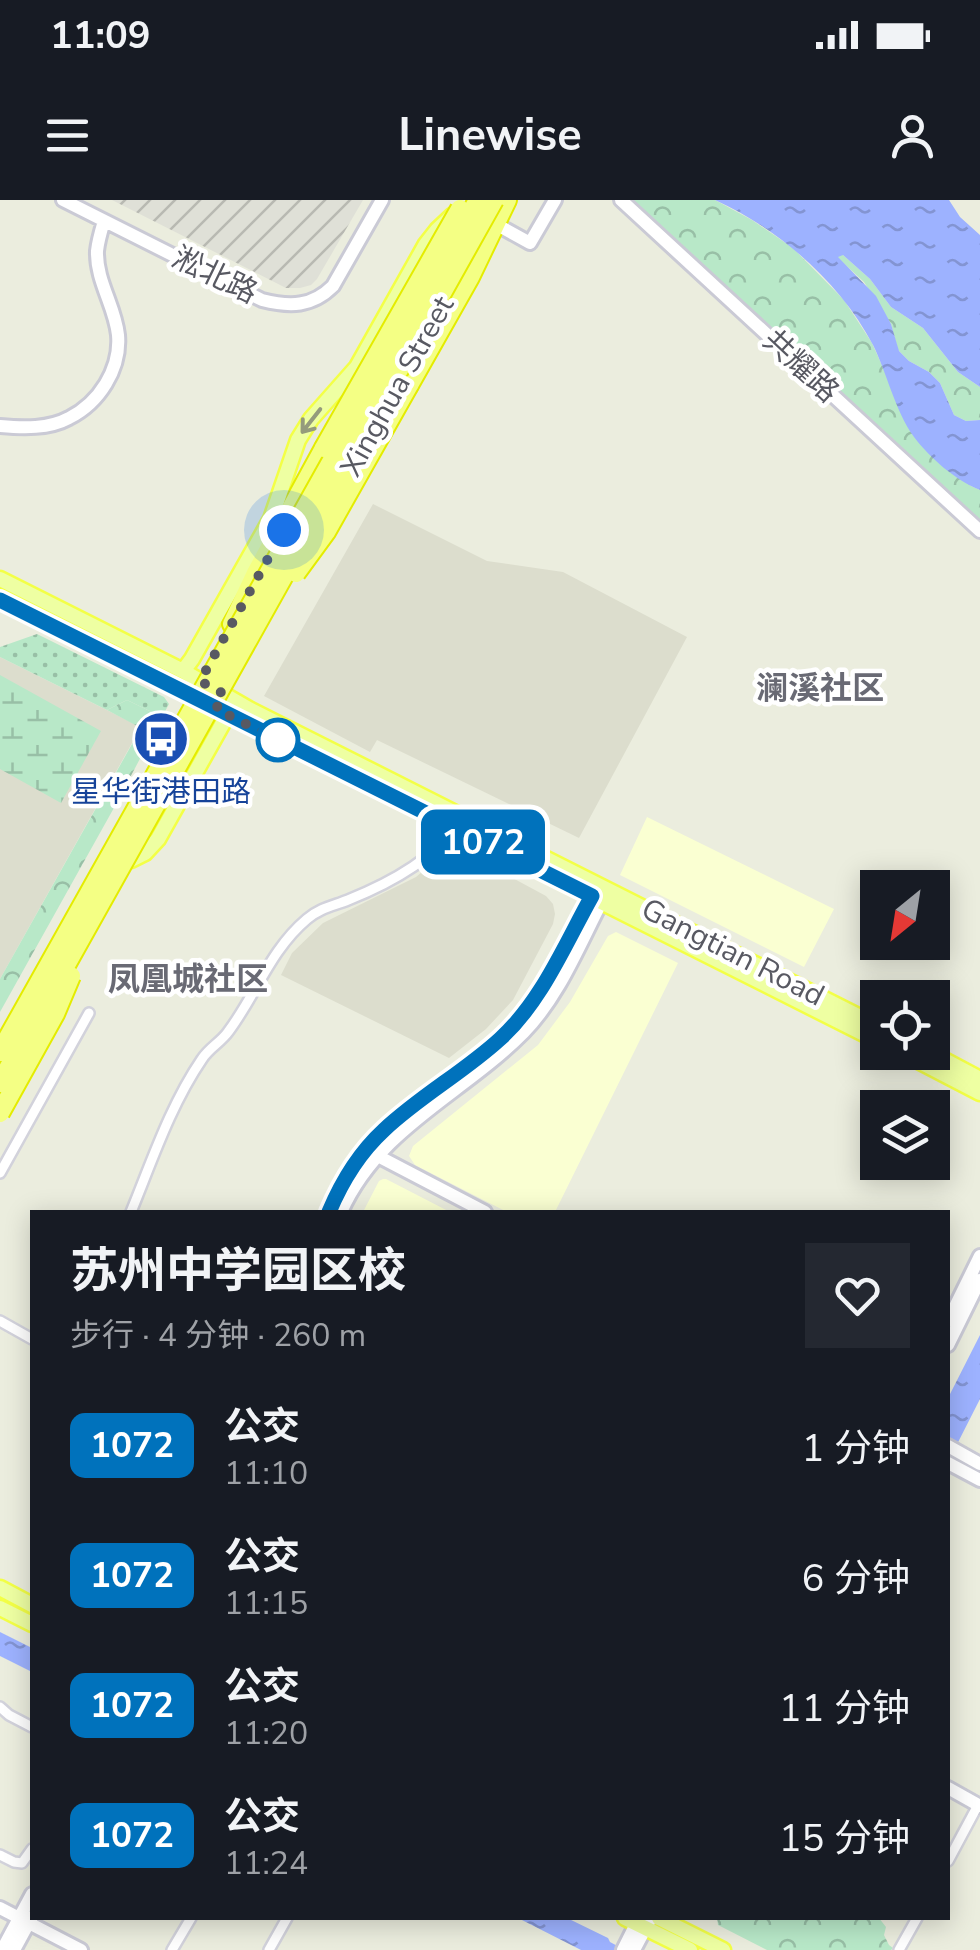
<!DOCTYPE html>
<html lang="zh">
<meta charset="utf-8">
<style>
:root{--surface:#171b24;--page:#242831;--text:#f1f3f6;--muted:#9ea1a6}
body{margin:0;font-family:"Nunito Sans","Noto Sans SC",sans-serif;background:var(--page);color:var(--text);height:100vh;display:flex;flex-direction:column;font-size:38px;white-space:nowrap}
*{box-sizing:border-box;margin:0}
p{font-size:32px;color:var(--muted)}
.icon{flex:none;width:55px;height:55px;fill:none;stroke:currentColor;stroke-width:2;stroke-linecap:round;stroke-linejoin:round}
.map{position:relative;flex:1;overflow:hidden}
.details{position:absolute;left:30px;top:1010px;width:920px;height:710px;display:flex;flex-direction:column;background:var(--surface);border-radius:0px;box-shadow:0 5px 25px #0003}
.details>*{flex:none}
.badge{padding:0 20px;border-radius:15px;font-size:35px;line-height:65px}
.needle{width:65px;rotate:210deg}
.fabs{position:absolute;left:860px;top:670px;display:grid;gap:20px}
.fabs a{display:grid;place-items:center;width:90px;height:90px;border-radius:0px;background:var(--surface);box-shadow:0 5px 25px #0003;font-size:50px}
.you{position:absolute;width:50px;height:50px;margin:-25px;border:8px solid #fff;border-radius:50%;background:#1a73e8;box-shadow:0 0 0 15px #1a73e833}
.map>.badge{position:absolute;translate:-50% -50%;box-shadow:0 0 0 5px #fff}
.round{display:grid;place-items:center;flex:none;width:105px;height:105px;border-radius:0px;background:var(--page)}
.overview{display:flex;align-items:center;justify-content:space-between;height:170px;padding:0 40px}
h1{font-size:48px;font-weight:700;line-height:75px}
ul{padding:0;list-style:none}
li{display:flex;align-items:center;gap:30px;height:130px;padding:0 40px}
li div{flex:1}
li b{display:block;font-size:38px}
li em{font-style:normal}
li .badge{min-width:110px;font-weight:700;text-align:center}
.status{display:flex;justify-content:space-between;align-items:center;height:70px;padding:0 50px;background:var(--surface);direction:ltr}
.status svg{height:28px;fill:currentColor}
header{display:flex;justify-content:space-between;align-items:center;height:130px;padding:0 40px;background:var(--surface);font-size:45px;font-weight:700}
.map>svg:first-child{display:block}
</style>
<div class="status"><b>11:09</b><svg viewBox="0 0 49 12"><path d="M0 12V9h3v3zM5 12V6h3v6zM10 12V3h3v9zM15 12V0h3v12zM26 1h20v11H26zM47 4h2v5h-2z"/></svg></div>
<header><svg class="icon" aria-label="menu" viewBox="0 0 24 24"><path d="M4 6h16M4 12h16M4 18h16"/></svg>Linewise<svg class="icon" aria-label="person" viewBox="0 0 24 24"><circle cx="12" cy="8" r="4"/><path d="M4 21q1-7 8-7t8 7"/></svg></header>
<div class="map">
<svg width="980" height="1750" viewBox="0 0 980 1750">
<defs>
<pattern id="industrial-furrows" width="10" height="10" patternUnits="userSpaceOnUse" patternTransform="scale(2.5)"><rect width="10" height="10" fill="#dfe0d7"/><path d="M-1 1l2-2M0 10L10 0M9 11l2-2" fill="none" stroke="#b8b9b2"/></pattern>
<pattern id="grass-dots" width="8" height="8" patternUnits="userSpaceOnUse" patternTransform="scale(2.5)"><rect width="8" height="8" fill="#b8e8c8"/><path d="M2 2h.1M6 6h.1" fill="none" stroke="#98bfa6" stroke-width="1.8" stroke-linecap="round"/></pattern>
<pattern id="forest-crowns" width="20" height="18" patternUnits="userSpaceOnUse" patternTransform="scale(2.5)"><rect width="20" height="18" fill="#b8e8c8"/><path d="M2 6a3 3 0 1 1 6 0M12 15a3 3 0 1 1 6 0" fill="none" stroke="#98bfa6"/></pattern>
<pattern id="wetland-marsh" width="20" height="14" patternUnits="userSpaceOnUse" patternTransform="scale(2.5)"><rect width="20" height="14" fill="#b8e8c8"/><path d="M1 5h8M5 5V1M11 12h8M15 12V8" fill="none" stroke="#98bfa6"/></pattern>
<pattern id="water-ripples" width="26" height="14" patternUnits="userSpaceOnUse" patternTransform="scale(2.5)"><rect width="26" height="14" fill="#9db2ff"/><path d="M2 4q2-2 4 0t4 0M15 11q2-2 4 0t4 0" fill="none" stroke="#8394d2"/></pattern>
</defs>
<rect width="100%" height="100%" fill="#ebedde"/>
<path fill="#faffd2" d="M647,617L834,709L804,767L620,675Z
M616,732L678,763L555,1012H507L415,965L409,956L413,946L538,845L570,802L608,736Z
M383,979H386L450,1012H363L379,981Z"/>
<path fill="url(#industrial-furrows)" d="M112,0H363L317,79L311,85L300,88H286Z"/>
<path fill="#dcddcd" d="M373,304L487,361L563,372L687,437L579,638L377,540L370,552L264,496Z
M0,457L141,527L0,779Z
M449,649H459L546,696L553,704L555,714L553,724L513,800L486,829L449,858L281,775L292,753L323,723L416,677Z"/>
<path fill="url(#grass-dots)" d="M37,434L164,497L169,504L162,517L127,500L107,510L0,457V447Z"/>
<path fill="url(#forest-crowns)" d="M629,0H715L752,20L793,48L844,100L872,143L913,235L971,286L980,290V330Z
M838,55H843L870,79L891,107L923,128L958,172L980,187V220L966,221L954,215L940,183L929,172L909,161L898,150L891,124L864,82L838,58Z
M127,500L162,517L115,606L0,812V779L141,528L107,510Z
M717,1718H879L886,1727L884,1735L889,1745L893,1748L891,1750H767L718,1725Z"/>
<path fill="url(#wetland-marsh)" d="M0,475L101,531L61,603L0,569Z"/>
<path fill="url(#water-ripples)" d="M715,0H949L960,17L980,35V187L958,172L923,128L891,107L870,79L843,55L838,57L876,96L891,124L899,151L909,161L929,172L940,183L954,215L966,221L980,220V290C955,280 930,258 914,237C895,211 887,173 873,145C840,82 779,29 715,0Z
M980,1135V1199L948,1262V1198Z
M0,1432L32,1448V1472L0,1456Z
M518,1718H567L608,1738L610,1742L625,1750H581Z"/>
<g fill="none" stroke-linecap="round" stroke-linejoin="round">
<g stroke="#d2d2db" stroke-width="14">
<path id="street" d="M0,973L89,813
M131,1012C152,961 170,906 202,859C209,848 221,842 228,832C256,795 270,750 307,719C320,708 333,706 348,700C388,684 430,662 455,628
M0,1121L32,1139
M0,1507L9,1515L32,1527
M0,1655L14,1662L22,1663L32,1649
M948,1661L978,1605
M172,1750L191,1718
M269,1750L287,1718
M899,1750L917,1718"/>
</g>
<g stroke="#cacad5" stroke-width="18">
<path id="secondary" d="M63,0L262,100C290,107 312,107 333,86L382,0
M621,0L980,331
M492,22L530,43L555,0
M0,226C23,228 49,229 69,218C99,203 121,169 118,135C115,106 96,81 97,51C98,41 101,31 104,21
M372,953L485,1012
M329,1012C367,922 433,900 500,839C542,801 565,744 592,696L598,692
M341,1012C379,927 462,895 524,832C559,796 579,745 602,701L603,695
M948,1121L980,1056
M948,1145L980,1080
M948,1246L980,1264
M948,1263L980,1280
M948,1588L980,1606
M0,1708L81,1750
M2,1750L32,1694
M14,1750L32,1717
M623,1750L639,1718
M634,1750L651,1718"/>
</g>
<g stroke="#f3ff46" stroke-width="19">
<path id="primary" d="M0,379L183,471L249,509L878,826
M0,400L878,841
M183,471L192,459L271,319L298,240L311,219L357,167L426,44L437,30L453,15
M131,660L145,653L158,639L228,514
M901,852L980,893
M929,852L980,879
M0,1388L32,1405
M0,1408L32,1424
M625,1718L690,1750
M659,1718L723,1750"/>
</g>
<g stroke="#e4ec00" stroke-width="22">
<path id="highway" d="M409,185L470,77L507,0
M232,424L256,373L324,248"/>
</g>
<use href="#street" stroke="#fff" stroke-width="9"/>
<use href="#secondary" stroke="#fff" stroke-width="12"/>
<use href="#primary" stroke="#eeffa2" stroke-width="14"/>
<use href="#highway" stroke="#f4ff84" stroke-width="18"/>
<g stroke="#e4ec00" stroke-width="22" stroke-linecap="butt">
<path id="highway-bridge" d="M324,248L460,9
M296,373L326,332L409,185
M0,852L478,0
M0,883L494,0
M0,913L55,814L71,776"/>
</g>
<use href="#highway-bridge" stroke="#f4ff84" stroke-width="18"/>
</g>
<defs><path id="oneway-shaft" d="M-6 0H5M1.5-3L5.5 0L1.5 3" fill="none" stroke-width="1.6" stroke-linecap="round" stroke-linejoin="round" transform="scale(2.5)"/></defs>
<use stroke="#949b7c" href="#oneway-shaft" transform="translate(311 221) rotate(128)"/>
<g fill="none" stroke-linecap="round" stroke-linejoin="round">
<g stroke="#fff" stroke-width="22">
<path id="line" d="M0,400L592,696C565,744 542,801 500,839C464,872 420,896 384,930C359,953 342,981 329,1012"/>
</g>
<use href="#line" stroke="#0072bc" stroke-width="15"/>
<path stroke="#585962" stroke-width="10" stroke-dasharray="0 18" d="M278,540L216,509L224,494L200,481L284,330"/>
</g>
<defs>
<g id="bus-disc" transform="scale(2.875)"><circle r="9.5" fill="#1a4fb4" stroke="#fff"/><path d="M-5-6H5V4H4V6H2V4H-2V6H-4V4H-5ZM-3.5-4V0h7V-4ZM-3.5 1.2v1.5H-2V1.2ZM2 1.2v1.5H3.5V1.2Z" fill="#fff"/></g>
</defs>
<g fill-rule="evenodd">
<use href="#bus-disc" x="161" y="539"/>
</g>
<circle fill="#fff" stroke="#0072bc" stroke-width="5" cx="278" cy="540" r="20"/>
<g text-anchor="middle" stroke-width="9" stroke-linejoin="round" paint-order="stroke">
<g font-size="30" fill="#585962" stroke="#fff">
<text transform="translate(215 75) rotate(26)" y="10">淞北路</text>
<text transform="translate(801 166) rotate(43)" y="10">共耀路</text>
<text transform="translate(397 186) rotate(-61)" y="10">Xinghua Street</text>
<text transform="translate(733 752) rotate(27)" y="10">Gangtian Road</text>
</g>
<g font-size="30" fill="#164399" stroke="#fff">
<text x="161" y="602">星华街港田路</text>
</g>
<g font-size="32" font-weight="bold" fill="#696a74" stroke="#fff">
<text x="820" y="499">澜溪社区</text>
<text x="188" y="790">凤凰城社区</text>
</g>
</g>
</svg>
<div class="fabs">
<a><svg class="needle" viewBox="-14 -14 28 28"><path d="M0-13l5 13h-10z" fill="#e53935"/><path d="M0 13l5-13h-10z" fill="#9ea1a6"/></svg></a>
<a><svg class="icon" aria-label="locate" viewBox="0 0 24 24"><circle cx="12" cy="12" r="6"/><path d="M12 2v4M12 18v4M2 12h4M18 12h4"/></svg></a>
<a><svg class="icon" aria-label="layers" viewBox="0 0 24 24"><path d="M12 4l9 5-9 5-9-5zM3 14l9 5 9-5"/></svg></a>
</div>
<div class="you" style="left:284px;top:330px"></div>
<b class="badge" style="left:483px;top:642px;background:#0072bc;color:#fff">1072</b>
<section class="details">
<div class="overview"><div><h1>苏州中学园区校</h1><p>步行 · 4 分钟 · 260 m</p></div><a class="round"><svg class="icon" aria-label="heart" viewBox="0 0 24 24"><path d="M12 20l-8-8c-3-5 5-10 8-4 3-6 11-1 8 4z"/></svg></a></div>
<ul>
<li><span class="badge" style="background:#0072bc;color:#fff">1072</span><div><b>公交</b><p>11:10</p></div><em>1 分钟</em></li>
<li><span class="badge" style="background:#0072bc;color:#fff">1072</span><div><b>公交</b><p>11:15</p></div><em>6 分钟</em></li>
<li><span class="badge" style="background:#0072bc;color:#fff">1072</span><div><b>公交</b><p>11:20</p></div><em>11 分钟</em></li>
<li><span class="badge" style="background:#0072bc;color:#fff">1072</span><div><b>公交</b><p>11:24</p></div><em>15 分钟</em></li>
</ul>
</section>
</div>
